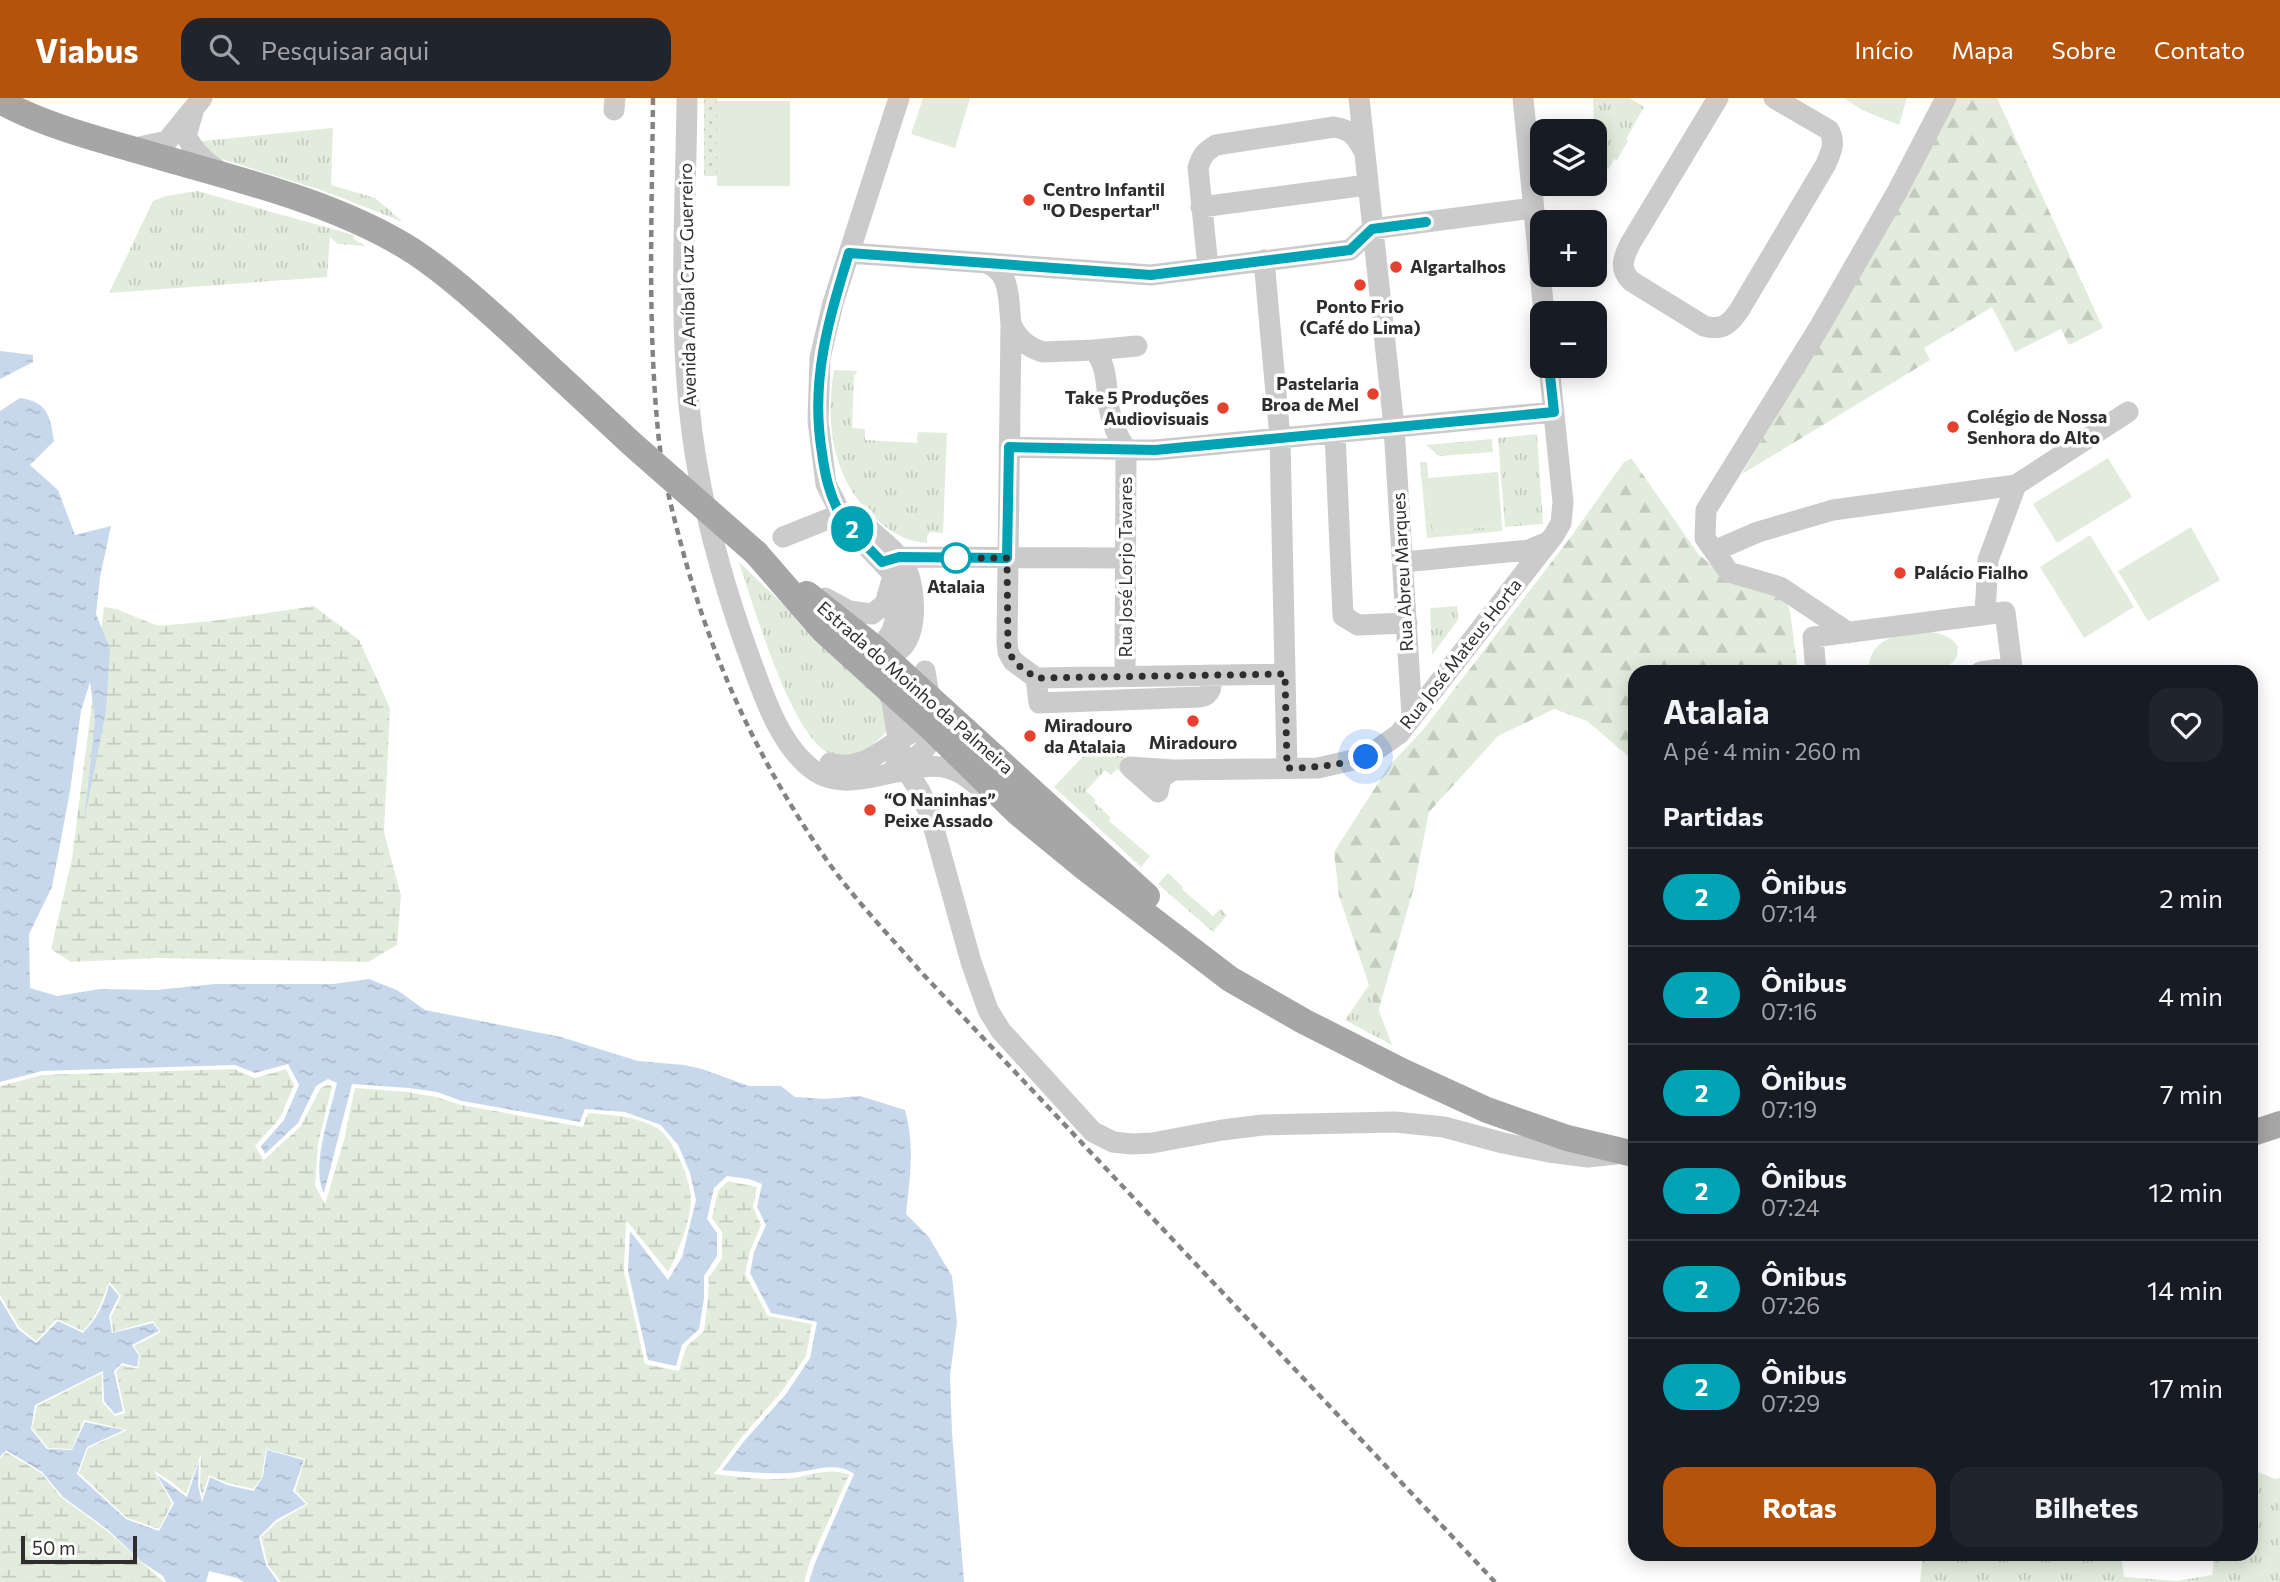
<!DOCTYPE html>
<html lang="pt">
<meta charset="utf-8">
<style>
:root{--surface:#171b24;--page:#20242c;--text:#f1f3f6;--muted:#9ea1a6;--line:#363941;--accent:#b45309}
body{margin:0;font-family:Commissioner,sans-serif;background:var(--page);color:var(--text);height:100vh;display:flex;flex-direction:column;font-size:26px;white-space:nowrap}
*{box-sizing:border-box;margin:0}
p{font-size:23px;color:var(--muted)}
.icon{flex:none;width:38px;height:38px;fill:none;stroke:currentColor;stroke-width:2;stroke-linecap:round;stroke-linejoin:round}
.map{position:relative;flex:1;overflow:hidden}
.details{position:absolute;left:1628px;top:567px;width:630px;height:896px;display:flex;flex-direction:column;background:var(--surface);border-radius:21px;box-shadow:0 4px 18px #0003}
.details>*{flex:none}
.badge{padding:0 14px;border-radius:23px;font-size:24px;line-height:46px}
.controls{position:absolute;left:1530px;top:21px;display:grid;gap:14px}
.controls a{display:grid;place-items:center;width:77px;height:77px;border-radius:14px;background:var(--surface);box-shadow:0 4px 18px #0003;font-size:35px}
.scale{position:absolute;left:21px;bottom:18px;width:116px;box-sizing:border-box;padding-left:7px;border:4px solid #2e2e2e;border-top:0;font-size:19px;line-height:24px;white-space:nowrap;color:#2e2e2e;-webkit-text-stroke:5px #fff;paint-order:stroke}
.you{position:absolute;width:35px;height:35px;margin:-18px;border:5px solid #fff;border-radius:50%;background:#1a73e8;box-shadow:0 0 0 10px #1a73e833}
.map>.badge{position:absolute;translate:-50% -50%;box-shadow:0 0 0 4px #fff}
h2{padding:0 35px;font-size:26px;line-height:63px}
.round{display:grid;place-items:center;flex:none;width:74px;height:74px;border-radius:21px;background:var(--page)}
.headline{display:flex;align-items:center;justify-content:space-between;height:119px;padding:0 35px}
h1{font-size:33px;font-weight:700;line-height:52px}
.action{display:flex;gap:14px;margin-top:auto;padding:14px 35px}
.action a{flex:1;height:80px;border-radius:21px;background:var(--accent);color:#fff;font-size:28px;font-weight:700;line-height:80px;text-align:center}
.action a+a{background:var(--page);color:var(--text)}
ul{padding:0;list-style:none}
li{display:flex;align-items:center;gap:21px;height:98px;padding:0 35px;border-top:2px solid var(--line)}
li div{flex:1}
li b{display:block;font-size:26px}
li em{font-style:normal}
li .badge{min-width:77px;font-weight:700;text-align:center}
header{display:flex;align-items:center;gap:42px;box-sizing:border-box;height:98px;padding:0 35px;background:var(--accent);color:#fff}
header strong{font-size:33px}
nav{display:flex;gap:38px;margin-inline-start:auto;font-size:24px}
.search{width:490px;height:63px;background:var(--page);display:flex;align-items:center;gap:18px;box-sizing:border-box;padding:0 24px;border-radius:21px;color:var(--muted);font-size:26px}
.map>svg:first-child{display:block}
</style>
<header>
<strong>Viabus</strong>
<div class="search"><svg class="icon" aria-label="search" viewBox="0 0 24 24"><circle cx="10" cy="10" r="6"/><path d="M15 15l6 6"/></svg>Pesquisar aqui</div>
<nav><a>Início</a><a>Mapa</a><a>Sobre</a><a>Contato</a></nav>
</header>
<div class="map">
<svg width="2280" height="1484" viewBox="0 0 2280 1484">
<defs>
<pattern id="grass-tufts" width="24" height="20" patternUnits="userSpaceOnUse" patternTransform="scale(1.75)"><rect width="24" height="20" fill="#e2ecdc"/><path d="M3 7l-1-3M5 7V3M7 7l1-3M15 17l-1-3M17 17v-4M19 17l1-3" fill="none" stroke="#c2cbbd"/></pattern>
<pattern id="forest-firs" width="22" height="20" patternUnits="userSpaceOnUse" patternTransform="scale(1.75)"><rect width="22" height="20" fill="#e2ecdc"/><path d="M5 1l3.5 6h-7zM16 11l3.5 6h-7z" fill="#c2cbbd"/></pattern>
<pattern id="wetland-marsh" width="20" height="14" patternUnits="userSpaceOnUse" patternTransform="scale(1.75)"><rect width="20" height="14" fill="#e2ecdc"/><path d="M1 5h8M5 5V1M11 12h8M15 12V8" fill="none" stroke="#c2cbbd"/></pattern>
<pattern id="garden-dots" width="8" height="8" patternUnits="userSpaceOnUse" patternTransform="scale(1.75)"><rect width="8" height="8" fill="#e2ecdc"/><path d="M2 2h.1M6 6h.1" fill="none" stroke="#c2cbbd" stroke-width="1.8" stroke-linecap="round"/></pattern>
<pattern id="water-ripples" width="26" height="14" patternUnits="userSpaceOnUse" patternTransform="scale(1.75)"><rect width="26" height="14" fill="#c8d8ec"/><path d="M2 4q2-2 4 0t4 0M15 11q2-2 4 0t4 0" fill="none" stroke="#acbacb"/></pattern>
</defs>
<rect width="100%" height="100%" fill="#fff"/>
<path fill="url(#grass-tufts)" d="M1593,0H1630L1644,9L1626,41L1628,43L1617,62L1614,61L1609,71L1595,63Z
M333,30L331,87L375,100L403,124L324,93L212,58L202,43Z
M197,93L354,137V141L366,148L338,146L330,139L327,179L109,195L153,103L166,98Z
M834,272L857,273L856,276L854,277L852,330L865,331V342L917,345L918,334L947,335L943,435L930,434L927,438V445C909,444 896,437 882,426C834,389 824,329 834,272Z
M1537,336L1543,426L1505,429L1498,340Z
M1492,341L1493,354L1439,358L1426,347Z
M1420,364H1427L1433,434L1502,428V433L1427,440Z
M739,464L879,598L885,610L889,631C874,647 857,662 834,657C793,648 752,502 739,464Z
M1457,508L1458,522L1432,557L1430,510Z
M1090,651L1127,653L1124,658L1121,674L1117,671L1111,677L1105,672L1086,693L1096,702L1094,704L1111,720L1109,723L1150,758L1141,769L1054,689Z
M1168,775L1183,789L1182,791L1213,818L1220,811L1227,817L1213,834L1158,786Z
M1369,887L1392,947L1345,922Z
M2255,1373L2275,1381L2280,1380V1484H1920L1923,1456H2121L2124,1479L2177,1483L2212,1477L2215,1456H2250L2251,1374Z"/>
<path fill="url(#forest-firs)" d="M1954,0H1997L2103,230L2069,247L2061,231L2015,254L1992,209L1924,250L1930,262L1742,376L1914,81Z
M1632,361L1699,457L1727,479L1786,502L1790,513L1798,574H1634V663L1587,623L1554,611L1498,638L1429,714L1414,789L1378,914L1339,798L1334,754L1389,668L1423,632L1570,440L1624,364Z"/>
<path fill="url(#wetland-marsh)" d="M314,508L359,542L390,610L384,734L401,798L397,847L368,864L156,860L71,864L51,851L72,761L104,509L116,511L158,528L213,523Z
M234,971L255,980L286,971L294,987L280,1020L255,1048L264,1062L301,1028L320,991L328,986L332,988L318,1046L315,1088L325,1106L344,1042L355,990L408,994L436,999L461,1007L583,1029L588,1015C611,1017 636,1018 657,1030C674,1040 691,1083 691,1102C691,1121 677,1159 668,1174L626,1122L624,1173L645,1266L679,1273L686,1249L704,1233L708,1201L709,1179L722,1160V1134L712,1120L718,1093L728,1083L757,1089L753,1109L761,1127L750,1153L745,1176L768,1218L812,1226L806,1258L782,1293L741,1340L714,1376C739,1379 769,1383 793,1380C811,1377 831,1369 849,1377L810,1464L804,1484H281L268,1467L261,1439L277,1424L308,1406L295,1393L305,1361L266,1351L262,1378L254,1391L227,1385L209,1377L202,1399L200,1387L201,1356L186,1396L169,1382L154,1373L172,1405L159,1431L127,1420L79,1375L88,1350L127,1332L84,1322L72,1351L48,1350L32,1330L37,1308L102,1275V1304L115,1318L125,1315L116,1273L122,1267L138,1271L140,1258L134,1248L161,1234L153,1223L113,1234L111,1219L121,1198L109,1183C103,1202 97,1218 83,1233L57,1221L36,1243L19,1229L0,1197V988L42,977Z
M6,1354L41,1375L62,1400L106,1432L164,1484H0V1361Z"/>
<path fill="#e2ecdc" d="M923,0H970L955,50L911,36Z
M1844,0H1907L1899,27L1862,12Z
M717,3H790V88H717Z
M2108,360L2132,399L2057,445L2033,406Z
M1498,374L1502,428L1433,434L1428,380Z
M2191,429L2220,482L2148,523L2118,473Z
M2090,437L2134,509L2084,540L2040,469Z
M1926,533C1940,536 1951,537 1958,549C1957,553 1958,557 1956,560C1943,580 1898,574 1877,574L1869,567C1873,537 1902,537 1926,533Z"/>
<path fill="url(#garden-dots)" d="M704,0H717V78H704Z"/>
<path fill="url(#water-ripples)" d="M0,253L33,257V264L0,281Z
M20,300C48,304 50,318 54,343L30,367L58,392L75,437L111,428L100,479L96,516L110,551L106,613L84,724L95,622L90,584L81,613L70,693L52,789L29,836L30,890L57,898L100,891L156,892L215,886H333L369,881L397,892L425,912L561,939L638,963L684,967L702,971L749,988H781L795,999L824,1001L860,998L905,1012C915,1049 910,1078 906,1116L928,1138L952,1178L957,1224L950,1278L952,1334L964,1484H809L815,1465L854,1376C835,1362 811,1374 790,1375C767,1376 745,1374 722,1372L745,1342L786,1296L810,1260L817,1224L771,1215L750,1175L754,1154L766,1127L757,1109L762,1086L749,1081L727,1078L714,1090L707,1121L717,1135V1158L704,1178V1201L699,1231L682,1247L676,1268L648,1262L628,1173L630,1133L668,1182L682,1159L696,1102L690,1075L678,1047L661,1027L625,1014L585,1011L580,1024L462,1003L437,994L409,990L352,986L324,1095C310,1070 331,1012 337,985L328,981L316,988L298,1025L265,1056L261,1048L284,1022L299,987L288,966L255,975L235,967L42,973L0,984V313Z
M109,1186L119,1198L109,1218L112,1235L153,1225L159,1233L132,1247L139,1258L137,1269L122,1265L114,1273L123,1313L115,1316L104,1303L103,1273L35,1307L31,1331L47,1351L72,1352L85,1324L124,1332L87,1349L77,1376L126,1421L159,1433L174,1405L157,1377L187,1399L199,1363L198,1387L202,1404L210,1379L227,1387L254,1393L263,1378L267,1352L304,1362L293,1393L306,1406L276,1422L259,1439L266,1467L278,1484H244L237,1480L209,1473L206,1484H166L163,1478L142,1464L107,1431L63,1399L42,1374L6,1352L0,1359V1201L18,1231L36,1245L58,1223L83,1235C97,1220 105,1205 109,1186Z"/>
<g fill="none" stroke-linecap="round" stroke-linejoin="round">
<path stroke="#cbcbcb" stroke-width="21" d="M687,0C686,100 679,208 689,307C697,394 721,481 751,563C765,601 780,647 813,672C851,700 908,660 948,670C960,673 970,681 979,689
M899,0L833,205L820,260L818,323L826,386L841,416L860,441L892,475L897,487L900,502L898,512L892,533L883,547L880,562L881,577L892,604L902,666L920,693L931,720L971,864L988,912L1001,933L1093,1034L1113,1044L1132,1046L1152,1045L1222,1032L1263,1027L1395,1024L1444,1029L1503,1045L1549,1054L1588,1059L1616,1056
M1359,0L1394,329L1412,618
M1523,0L1544,215
M1718,0L1630,146C1623,160 1619,171 1631,183L1704,228C1723,233 1730,226 1740,211L1826,66C1831,54 1836,45 1829,32L1774,0
M614,12L615,0
M193,14L186,38C194,53 203,63 218,72
M135,50L167,43L202,0
M1201,109L1367,87
M849,155L1151,177L1350,152L1372,131L1533,110
M1264,162L1280,340L1287,670
M985,165C1012,173 1008,202 1011,226L1007,543L1008,554L1013,563L1036,580L1285,576
M1208,169L1198,70C1201,58 1206,53 1216,47L1334,29C1351,32 1356,38 1364,53
M1011,226C1018,241 1027,249 1043,254L1094,252C1108,268 1106,290 1109,310C1112,326 1117,338 1126,351L1125,578
M1094,252L1137,248
M1335,335L1343,518L1358,527L1407,525
M1009,349L1155,352L1554,314
M859,422C874,437 894,449 905,468C916,488 921,548 891,556C884,557 876,555 869,554
M783,439L841,416
M1714,453L1758,434L1833,412L2016,387L2128,314
M891,462L899,459L1125,460
M1404,464L1529,452L1548,444
M825,500L849,513L872,516L885,506L892,481
M1985,516L1988,462L2016,387
M1849,535L1780,489L1729,474L1705,440L1706,412L1820,228L1897,94L1946,0
M1816,574L1813,539L2005,514L2012,569L1980,574
M1036,580L1039,605L1200,599C1212,597 1212,587 1211,577
M830,665C862,675 883,650 909,636C919,631 930,630 941,628
M895,669C904,665 915,661 923,653C940,637 928,594 925,573
M1158,694L1161,680L1173,672L1318,670L1366,659L1399,636L1554,437L1561,425L1563,404L1549,268
M1158,694L1130,669L1173,672"/>
<path stroke="#a6a6a6" stroke-width="26" d="M0,3C46,29 109,44 160,59C244,83 339,106 413,153C446,175 475,201 504,227
M756,455L823,532L931,630L1018,715L1085,770L1230,881L1305,924L1404,974L1487,1012L1567,1040L1634,1056
M807,496L875,550L1147,798
M2250,1036L2280,1026"/>
<path stroke="#838383" stroke-width="4.5" stroke-dasharray="7 5" stroke-linecap="butt" d="M653,0C652,114 647,229 659,343C663,377 672,413 681,446C711,561 758,663 826,761C854,801 889,837 921,874L1495,1484"/>
<path stroke="#a6a6a6" stroke-width="26" d="M504,227L632,346L756,455"/>
</g>
<g fill="none" stroke-linecap="round" stroke-linejoin="round">
<g stroke="#fff" stroke-width="16">
<path id="line" d="M1426,124L1372,131L1350,152L1151,177L849,155C828,224 810,283 822,355C825,377 829,396 840,416C851,434 868,449 882,464L899,459L1007,460L1009,349L1155,352L1554,314L1549,268"/>
</g>
<use href="#line" stroke="#00a3b4" stroke-width="10"/>
<path stroke="#2e2e2e" stroke-width="7" stroke-dasharray="0 12.6" d="M956,460H1007L1008,554L1018,567L1036,580L1285,576L1287,670C1315,670 1340,667 1366,659"/>
</g>
<g fill="#e6402f" stroke="#fff" stroke-width="2.5">
<circle cx="1029" cy="102" r="7"/>
<circle cx="1396" cy="169" r="7"/>
<circle cx="1360" cy="187" r="7"/>
<circle cx="1373" cy="296" r="7"/>
<circle cx="1223" cy="310" r="7"/>
<circle cx="1953" cy="329" r="7"/>
<circle cx="1900" cy="475" r="7"/>
<circle cx="1193" cy="623" r="7"/>
<circle cx="1030" cy="638" r="7"/>
<circle cx="870" cy="712" r="7"/>
</g>
<circle fill="#fff" stroke="#00a3b4" stroke-width="3.5" cx="956" cy="460" r="14"/>
<g text-anchor="middle" stroke-width="7" stroke-linejoin="round" paint-order="stroke">
<g font-size="18" font-weight="bold" fill="#2e2e2e" stroke="#fff" text-anchor="start">
<text x="1043" y="98">Centro Infantil<tspan x="1043" dy="21">"O Despertar"</tspan></text>
<text x="1410" y="175">Algartalhos</text>
<text x="1360" y="215" text-anchor="middle">Ponto Frio<tspan x="1360" dy="21">(Café do Lima)</tspan></text>
<text x="1359" y="292" text-anchor="end">Pastelaria<tspan x="1359" dy="21">Broa de Mel</tspan></text>
<text x="1209" y="306" text-anchor="end">Take 5 Produções<tspan x="1209" dy="21">Audiovisuais</tspan></text>
<text x="1967" y="325">Colégio de Nossa<tspan x="1967" dy="21">Senhora do Alto</tspan></text>
<text x="1914" y="481">Palácio Fialho</text>
<text x="1044" y="634">Miradouro<tspan x="1044" dy="21">da Atalaia</tspan></text>
<text x="1193" y="651" text-anchor="middle">Miradouro</text>
<text x="884" y="708">“O Naninhas”<tspan x="884" dy="21">Peixe Assado</tspan></text>
</g>
<g font-size="18" fill="#2e2e2e" stroke="#fff">
<text transform="translate(688 187) rotate(-91)" y="6">Avenida Aníbal Cruz Guerreiro</text>
<text transform="translate(1126 469) rotate(-90)" y="6">Rua José Lorjo Tavares</text>
<text transform="translate(1403 474) rotate(-93)" y="6">Rua Abreu Marques</text>
<text transform="translate(1461 556) rotate(-52)" y="6">Rua José Mateus Horta</text>
<text transform="translate(915 590) rotate(41)" y="6">Estrada do Moinho da Palmeira</text>
</g>
<g font-size="18" font-weight="bold" fill="#2e2e2e" stroke="#fff">
<text x="956" y="495">Atalaia</text>
</g>
</g>
</svg>
<div class="controls">
<a><svg class="icon" aria-label="layers" viewBox="0 0 24 24"><path d="M12 4l9 5-9 5-9-5zM3 14l9 5 9-5"/></svg></a>
<a>+</a>
<a>−</a>
</div>
<div class="scale">50 m</div>
<div class="you" style="left:1366px;top:659px"></div>
<b class="badge" style="left:852px;top:431px;background:#00a3b4;color:#fff">2</b>
<section class="details">
<div class="headline"><div><h1>Atalaia</h1><p>A pé · 4 min · 260 m</p></div><a class="round"><svg class="icon" aria-label="heart" viewBox="0 0 24 24"><path d="M12 20l-8-8c-3-5 5-10 8-4 3-6 11-1 8 4z"/></svg></a></div>
<h2>Partidas</h2>
<ul>
<li><span class="badge" style="background:#00a3b4;color:#fff">2</span><div><b>Ônibus</b><p>07:14</p></div><em>2 min</em></li>
<li><span class="badge" style="background:#00a3b4;color:#fff">2</span><div><b>Ônibus</b><p>07:16</p></div><em>4 min</em></li>
<li><span class="badge" style="background:#00a3b4;color:#fff">2</span><div><b>Ônibus</b><p>07:19</p></div><em>7 min</em></li>
<li><span class="badge" style="background:#00a3b4;color:#fff">2</span><div><b>Ônibus</b><p>07:24</p></div><em>12 min</em></li>
<li><span class="badge" style="background:#00a3b4;color:#fff">2</span><div><b>Ônibus</b><p>07:26</p></div><em>14 min</em></li>
<li><span class="badge" style="background:#00a3b4;color:#fff">2</span><div><b>Ônibus</b><p>07:29</p></div><em>17 min</em></li>
</ul>
<div class="action"><a>Rotas</a><a>Bilhetes</a></div>
</section>
</div>
